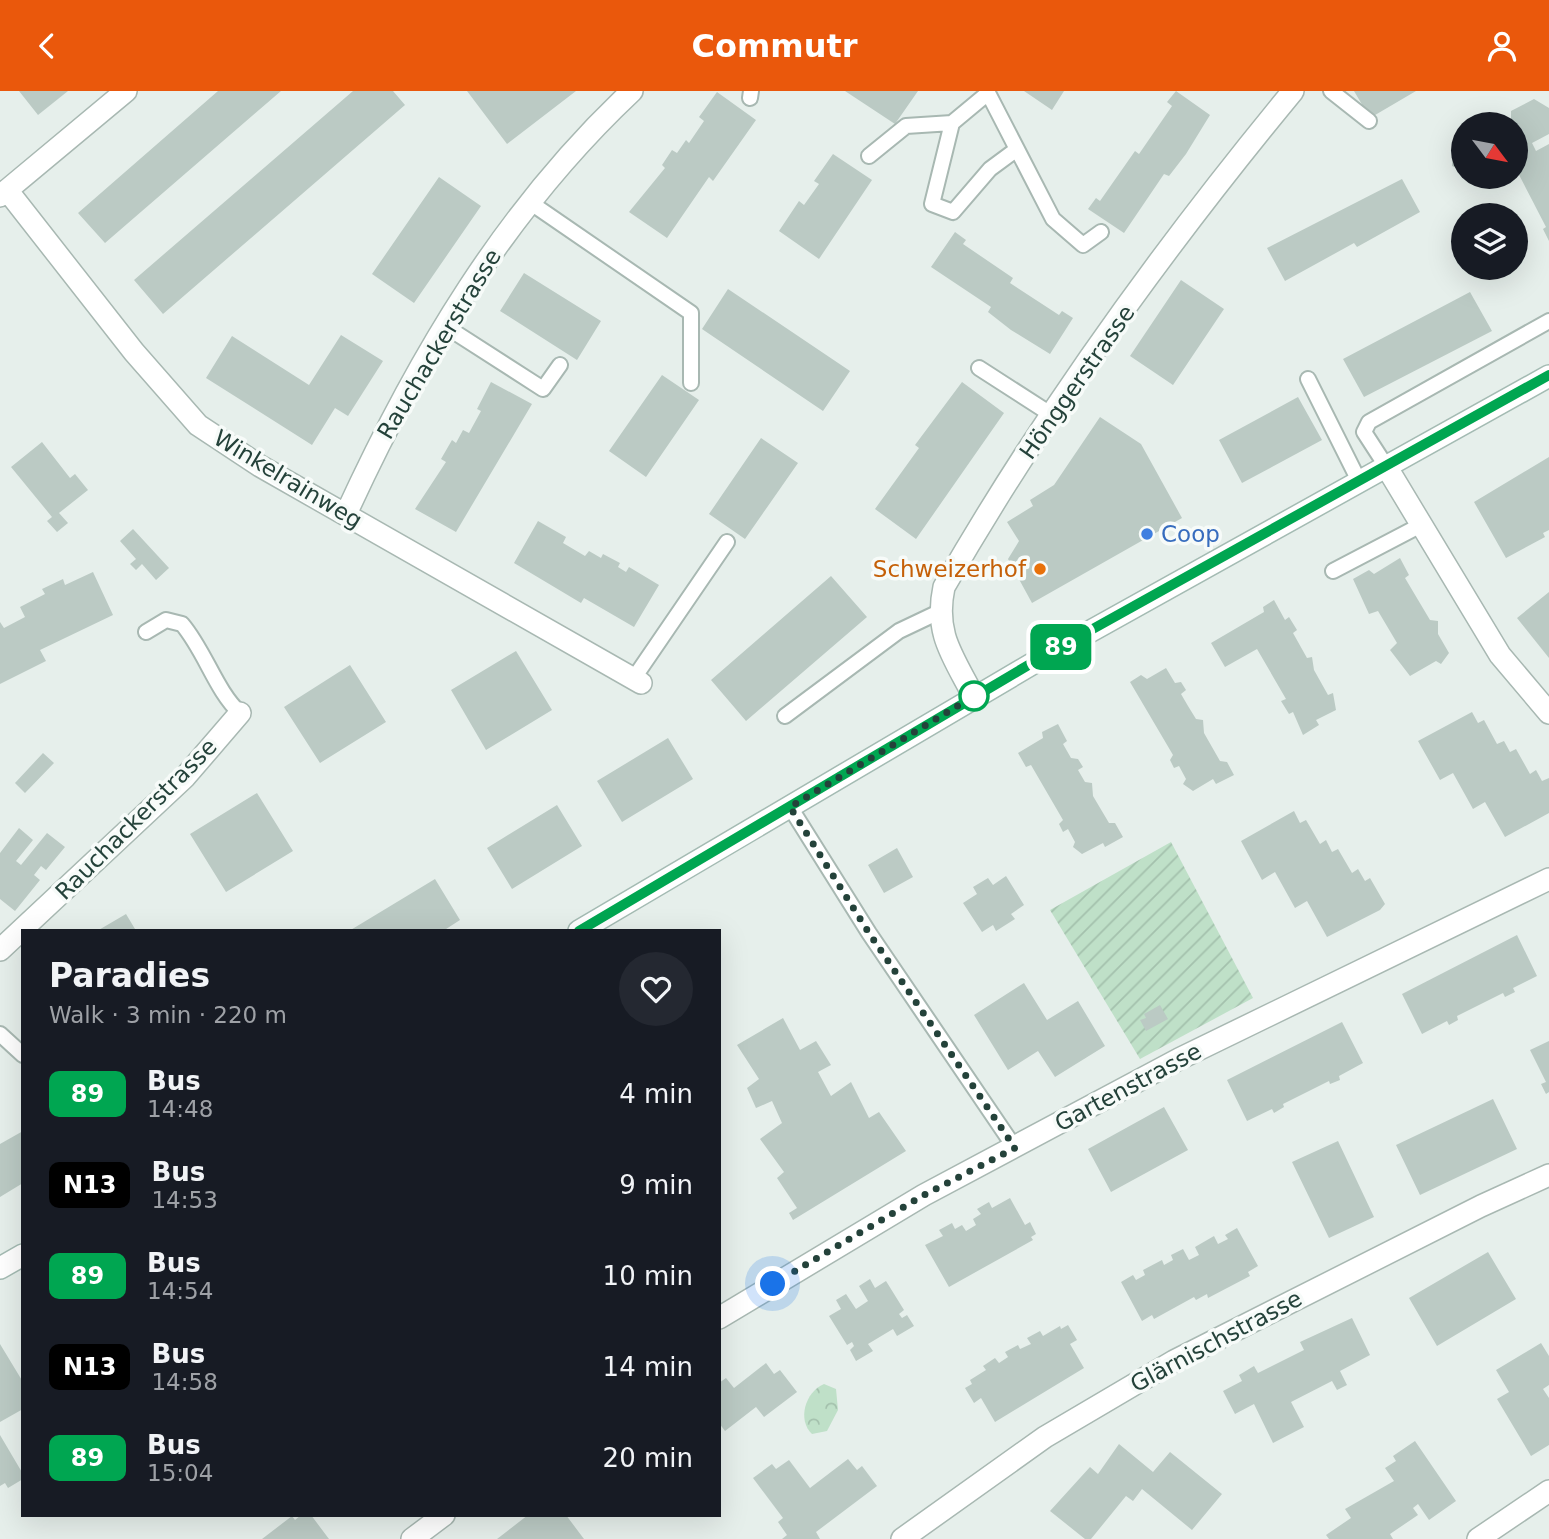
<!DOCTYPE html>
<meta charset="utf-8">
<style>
:root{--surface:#171b24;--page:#242831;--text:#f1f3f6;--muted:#9ea1a6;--accent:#ea580c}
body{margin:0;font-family:"DejaVu Sans",sans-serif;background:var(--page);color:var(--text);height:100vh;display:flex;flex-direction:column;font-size:26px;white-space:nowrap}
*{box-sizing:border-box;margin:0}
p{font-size:23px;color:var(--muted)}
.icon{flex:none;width:38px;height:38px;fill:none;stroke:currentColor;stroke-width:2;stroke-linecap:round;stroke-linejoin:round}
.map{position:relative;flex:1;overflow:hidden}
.side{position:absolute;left:21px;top:838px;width:700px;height:588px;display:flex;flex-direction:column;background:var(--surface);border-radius:0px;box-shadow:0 7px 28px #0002}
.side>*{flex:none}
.badge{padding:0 14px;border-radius:10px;font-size:24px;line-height:46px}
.needle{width:46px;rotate:122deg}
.controls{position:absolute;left:1451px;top:21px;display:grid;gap:14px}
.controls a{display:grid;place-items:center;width:77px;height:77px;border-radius:50%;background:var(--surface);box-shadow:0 7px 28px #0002;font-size:35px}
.you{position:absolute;width:35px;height:35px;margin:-18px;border:5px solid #fff;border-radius:50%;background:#1a73e8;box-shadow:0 0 0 10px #1a73e833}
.map>.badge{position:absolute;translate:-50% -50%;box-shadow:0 0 0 4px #fff}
.round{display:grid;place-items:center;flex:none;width:74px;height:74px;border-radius:37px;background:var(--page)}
.summary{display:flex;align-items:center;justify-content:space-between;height:119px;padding:0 28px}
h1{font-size:33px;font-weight:600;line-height:52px}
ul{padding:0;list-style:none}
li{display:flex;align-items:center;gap:21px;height:91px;padding:0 28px}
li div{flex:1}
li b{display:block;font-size:26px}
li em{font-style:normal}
li .badge{min-width:77px;font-weight:700;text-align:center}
header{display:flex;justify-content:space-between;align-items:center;height:91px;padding:0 28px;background:var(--accent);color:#fff;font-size:32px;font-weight:600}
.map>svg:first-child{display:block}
</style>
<header><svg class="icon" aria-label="back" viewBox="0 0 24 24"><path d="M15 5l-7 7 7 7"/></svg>Commutr<svg class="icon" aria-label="person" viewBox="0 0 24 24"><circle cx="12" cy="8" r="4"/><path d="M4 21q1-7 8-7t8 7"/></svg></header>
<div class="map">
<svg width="1549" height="1448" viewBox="0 0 1549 1448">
<defs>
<pattern id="park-crowns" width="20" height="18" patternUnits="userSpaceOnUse" patternTransform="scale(1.75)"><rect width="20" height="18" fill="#bfe0c8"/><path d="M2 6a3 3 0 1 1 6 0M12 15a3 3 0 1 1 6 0" fill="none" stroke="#a4c1ad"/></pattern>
<pattern id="garden-furrows" width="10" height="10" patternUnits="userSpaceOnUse" patternTransform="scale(1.75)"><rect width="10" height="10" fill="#bfe0c8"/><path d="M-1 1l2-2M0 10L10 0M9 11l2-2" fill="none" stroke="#a4c1ad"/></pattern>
</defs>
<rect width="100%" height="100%" fill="#e6efeb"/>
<path fill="url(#park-crowns)" d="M824,1293L836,1298L838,1319L827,1340L812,1343C797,1329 805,1301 824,1293Z"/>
<path fill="url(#garden-furrows)" d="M1171,751L1253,907L1140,968L1050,819Z"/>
<path fill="#bbcac4" d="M19,0H68L38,24Z
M218,0H281L105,152L78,122Z
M353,0H393L405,14L163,223L134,189Z
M467,0H576L507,53Z
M845,0H918L895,33Z
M1024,0H1064L1052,19Z
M1176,0L1210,24L1186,63L1169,85L1164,83L1124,142L1088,118L1096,107L1100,110L1135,60L1139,63L1172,15L1167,11Z
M1354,0H1416L1370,27Z
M717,1L756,29L713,90L709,86L667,147L629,121L665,77L662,74L672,59L677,62L686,49L689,52L704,30L699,26Z
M1534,8L1549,17V43L1532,52L1536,60L1549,53V150L1543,138L1546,136L1516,78V33H1511V20Z
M1463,47V80L1452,75L1453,52Z
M833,63L872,89L819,168L779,140L799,110L804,114L819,93L814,90Z
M439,86L481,115L414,212L372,183Z
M1402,88L1420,121L1357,156L1354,152L1285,190L1267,157Z
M955,141L966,149L963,153L1013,187L1010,192L1059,224L1062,220L1073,227L1050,263L1011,239L988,221L991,216L931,176Z
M524,182L601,230L577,269L500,220Z
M1181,189L1224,218L1173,294L1130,265Z
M728,198L850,280L823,320L702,238Z
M1470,201L1492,240L1364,306L1343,268Z
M341,244L383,270L348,325L335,317L312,354L206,287L232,245L309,294Z
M662,284L699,309L646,386L609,360Z
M491,291L532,313L456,441L415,418L446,371L441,368L452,349L456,352L463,339L469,342L481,320L477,318Z
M962,291L1004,322L916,448L875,418L919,357L915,354Z
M1298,306L1322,349L1242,392L1219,349Z
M1100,326L1141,353L1182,427L1032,512L1008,468L1019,450L1007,431L1033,415L1030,409L1054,394Z
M761,347L798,372L745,448L709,423Z
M42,351L70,387L75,383L88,399L59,422L68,432L57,441L47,430L52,426L11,376Z
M1549,366V439L1543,442L1545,446L1506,467L1474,411Z
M538,430L566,446L563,452L585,465L589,460L601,467L603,463L620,472L618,476L626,481L629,476L659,494L634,536L584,507L581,512L514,472Z
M133,438L169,477L156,489L142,473L136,479L130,473L136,468L120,450Z
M1400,467L1409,484L1405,487L1430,529L1438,530V543L1449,562L1441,573L1436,570L1410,585L1390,559L1397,552L1378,520L1369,523L1353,488L1369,479L1374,483Z
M93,481L113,524L40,559L46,570L0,593V531L4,537L25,526L20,516L45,503L42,498L63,488L65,494Z
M831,485L867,526L746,630L711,589Z
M1549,501V567L1517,527Z
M1274,509L1285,529L1289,526L1297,539L1293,542L1307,567L1312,566L1314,579L1328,604L1333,602L1336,619L1316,629L1319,634L1303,644L1293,621L1289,623L1281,610L1286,608L1257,558L1225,576L1211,552L1264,521L1263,516Z
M516,560L552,619L486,659L451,599Z
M350,574L386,631L320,672L284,616Z
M1166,577L1175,592L1181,591L1186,599L1181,603L1188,615L1196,628L1203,629L1204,642L1220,670L1227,671L1234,684L1216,693L1213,688L1193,700L1183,693L1186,688L1179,675L1174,677L1170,669L1173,664L1130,591L1141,584L1147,588Z
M1472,621L1478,632L1484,629L1497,653L1504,650L1510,661L1516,658L1530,683L1536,679L1542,690L1549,687V722L1505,746L1485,711L1473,718L1453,682L1440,689L1418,650Z
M1058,633L1067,650L1063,653L1071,667L1078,668L1083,676L1078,679L1085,691L1092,692L1093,705L1109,732H1115L1123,746L1105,756L1103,752L1082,763L1073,756L1075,751L1068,738L1063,741L1059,733L1063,729L1031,674L1026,676L1018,662L1043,647L1042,641Z
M668,647L693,688L622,731L597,690Z
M43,662L54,672L25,702L15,692Z
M257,702L293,760L226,801L190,743Z
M557,714L582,755L512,798L487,757Z
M1294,720L1300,732L1306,729L1320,753L1326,749L1332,761L1338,758L1352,782L1358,778L1365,790L1370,787L1385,813L1380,819L1327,846L1307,810L1295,817L1275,781L1262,789L1241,750Z
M19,737L33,749L16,770L21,774L47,742L65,756L46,779L41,775L34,784L40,789L15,820L0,808V762Z
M897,757L913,786L884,802L868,774Z
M1006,785L1024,814L1011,823L1015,828L996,840L993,834L982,841L963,812L977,803L973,796L988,787L993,794Z
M435,788L460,829L443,840H349Z
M126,823L135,838L97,840Z
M1517,844L1537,885L1513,897L1515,901L1505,906L1503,902L1457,925L1458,929L1449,934L1447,930L1422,943L1402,903Z
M1024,892L1047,929L1078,910L1105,955L1055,986L1038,960L1008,979L974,924Z
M1160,914L1168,928L1146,940L1140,929L1146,927L1144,923Z
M783,927L800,959L816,950L831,974L818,981L831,1005L851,991L869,1027L879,1021L906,1060L793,1129L789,1122L797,1117L777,1087L784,1081L760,1048L782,1032L772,1010L756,1017L747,997L759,988L737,954Z
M1342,931L1363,972L1339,985L1340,989L1330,993L1329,990L1283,1013L1284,1016L1274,1022L1272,1018L1247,1030L1227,989Z
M1549,950V1001L1546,1003L1541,993L1546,991L1530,959Z
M1493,1008L1517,1058L1420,1104L1396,1054Z
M1164,1016L1188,1059L1111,1101L1088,1058Z
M23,1040V1092L0,1106V1053Z
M1338,1050L1374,1126L1329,1147L1292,1071Z
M1010,1107L1025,1134L1030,1131L1036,1143L1031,1146L1033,1149L949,1196L925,1154L943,1145L939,1139L952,1132L955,1138L962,1134L966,1140L976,1134L973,1128L981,1123L977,1118L989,1111L992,1117Z
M1237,1137L1258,1175L1248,1181L1250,1185L1208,1207L1207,1203L1196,1209L1194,1206L1154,1228L1152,1224L1142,1230L1121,1191L1133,1184L1136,1189L1145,1184L1143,1179L1162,1169L1164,1174L1173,1169L1171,1164L1183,1158L1189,1169L1199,1164L1195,1156L1214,1145L1218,1153L1228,1148L1225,1144Z
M1488,1161L1516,1208L1437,1255L1409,1207Z
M870,1188L875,1197L886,1190L904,1219L899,1223L902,1227L907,1224L914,1235L897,1245L893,1238L868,1253L873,1260L856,1270L850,1259L854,1255L852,1251L847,1254L829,1225L841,1218L836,1209L846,1203L856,1218L868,1210L859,1195Z
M1352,1227L1370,1264L1340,1280L1347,1294L1337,1299L1332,1290L1291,1311L1304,1336L1273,1352L1254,1313L1235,1323L1223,1300L1242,1290L1239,1284L1254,1275L1258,1282L1304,1259L1300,1251Z
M1068,1234L1077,1249L1070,1253L1084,1277L995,1331L981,1307L974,1312L965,1297L972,1293L970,1289L986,1279L983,1275L995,1267L999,1272L1008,1266L1005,1261L1018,1254L1020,1258L1031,1253L1027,1247L1040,1240L1043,1245L1060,1235L1061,1238Z
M1541,1252L1549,1265V1294L1543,1298L1549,1307V1354L1531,1365L1497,1308L1509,1301L1496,1279Z
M0,1253L23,1291V1318L0,1331Z
M766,1272L774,1283L780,1279L797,1301L764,1326L756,1316L725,1340L719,1332V1292L726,1287L734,1297Z
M0,1344L23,1383V1388L8,1397L5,1392L0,1395Z
M1415,1350L1456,1410L1429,1429L1418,1413L1413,1417L1418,1424L1390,1443L1393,1448H1329L1326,1444L1351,1427L1345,1418L1394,1390L1385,1377L1396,1370L1393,1365Z
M1119,1353L1153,1381L1170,1361L1222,1403L1192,1439L1142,1398L1133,1410L1126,1405L1091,1448H1085L1050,1420L1090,1376L1098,1383Z
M848,1368L857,1379L862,1375L877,1395L816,1441L820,1448H782L787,1444L778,1431L783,1427L753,1387L772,1373L776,1378L789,1369L810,1397Z
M301,1424H311L329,1448H262L292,1425L295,1429Z
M528,1424H566L584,1448H497Z"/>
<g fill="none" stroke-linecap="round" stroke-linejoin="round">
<g stroke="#a8b8b2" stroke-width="18">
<path id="service" d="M987,0L1053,128L1083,154L1101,141
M1331,0L1369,30
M988,2L952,32L932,113L953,121L990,78L1017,58
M750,7L751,0
M869,65L906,35L952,32
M531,112L691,222V292
M445,235L543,298L560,274
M979,277L1052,324
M1308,288L1359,390
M1386,375L1364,341L1369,331L1549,230
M1333,480L1421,434
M146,541L166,529L182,533C205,560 216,600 240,622
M634,587L727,451
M785,625L899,540L939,521
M790,716L869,842L1015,1057
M0,943L23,964"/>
</g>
<g stroke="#a8b8b2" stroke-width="24">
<path id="minor" d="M7,99L134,261L198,334L260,375L641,592
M0,105L126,0
M1386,375L1500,564L1549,622
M346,423C418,266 505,119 632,0
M974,606C953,565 934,543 944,496C1044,322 1166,154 1293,0
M0,859L185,686L240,622
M719,1227L924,1104L1179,968L1549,788
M412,1448L444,1424
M902,1448L1045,1346L1174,1270L1481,1115L1549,1084
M1478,1448L1549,1400"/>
</g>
<g stroke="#a4bbb3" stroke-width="24">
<path id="secondary" d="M579,840L1037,570L1549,285
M0,1177L23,1164"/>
</g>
<use href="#service" stroke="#fff" stroke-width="14"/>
<use href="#minor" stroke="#fff" stroke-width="21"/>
<use href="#secondary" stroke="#fff" stroke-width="21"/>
</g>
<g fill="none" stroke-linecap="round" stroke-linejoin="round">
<g stroke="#fff" stroke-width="16">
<path id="line" d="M579,840L1037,569L1549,284"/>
</g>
<use href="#line" stroke="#00a651" stroke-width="10"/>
<path stroke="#24423a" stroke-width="7" stroke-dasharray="0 12.6" d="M773,1193L924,1104L1015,1057L869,842L790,716L974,605"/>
</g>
<circle fill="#3f7fe0" stroke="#f7fbf9" stroke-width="2.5" cx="1147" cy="443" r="7"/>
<circle fill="#e8710a" stroke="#f7fbf9" stroke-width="2.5" cx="1040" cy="478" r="7"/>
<circle fill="#fff" stroke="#00a651" stroke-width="3.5" cx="974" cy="605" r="14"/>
<g text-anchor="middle" stroke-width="7" stroke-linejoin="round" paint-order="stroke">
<g font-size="23" fill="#24423a" stroke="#f7fbf9">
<text transform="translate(439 253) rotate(-59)" y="8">Rauchackerstrasse</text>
<text transform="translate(1077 291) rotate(-55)" y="8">Hönggerstrasse</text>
<text transform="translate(288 388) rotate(31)" y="8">Winkelrainweg</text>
<text transform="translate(136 728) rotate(-45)" y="8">Rauchackerstrasse</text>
<text transform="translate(1128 996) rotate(-28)" y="8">Gartenstrasse</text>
<text transform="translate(1216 1250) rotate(-28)" y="8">Glärnischstrasse</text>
</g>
<g font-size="23" fill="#366cbe" stroke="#f7fbf9" text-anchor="start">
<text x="1161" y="451">Coop</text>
</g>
<g font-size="23" fill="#c56008" stroke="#f7fbf9" text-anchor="end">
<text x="1026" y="486">Schweizerhof</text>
</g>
</g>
</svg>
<div class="controls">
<a><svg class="needle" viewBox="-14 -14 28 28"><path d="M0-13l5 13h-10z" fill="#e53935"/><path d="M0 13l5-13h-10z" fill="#9ea1a6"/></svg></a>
<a><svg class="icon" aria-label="layers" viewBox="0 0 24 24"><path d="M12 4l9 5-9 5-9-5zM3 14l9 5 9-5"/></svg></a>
</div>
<div class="you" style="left:773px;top:1193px"></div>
<b class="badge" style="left:1061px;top:556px;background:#00a651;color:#fff">89</b>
<section class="side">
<div class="summary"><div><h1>Paradies</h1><p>Walk · 3 min · 220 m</p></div><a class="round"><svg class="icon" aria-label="heart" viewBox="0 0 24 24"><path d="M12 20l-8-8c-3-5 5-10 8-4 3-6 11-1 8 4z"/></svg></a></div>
<ul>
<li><span class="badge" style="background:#00a651;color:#fff">89</span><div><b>Bus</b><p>14:48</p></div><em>4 min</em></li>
<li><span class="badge" style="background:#000;color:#fff">N13</span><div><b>Bus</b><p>14:53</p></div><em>9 min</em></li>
<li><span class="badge" style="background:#00a651;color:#fff">89</span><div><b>Bus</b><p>14:54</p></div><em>10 min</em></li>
<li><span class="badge" style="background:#000;color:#fff">N13</span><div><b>Bus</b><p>14:58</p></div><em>14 min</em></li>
<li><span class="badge" style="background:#00a651;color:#fff">89</span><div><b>Bus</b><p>15:04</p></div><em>20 min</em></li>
</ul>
</section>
</div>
